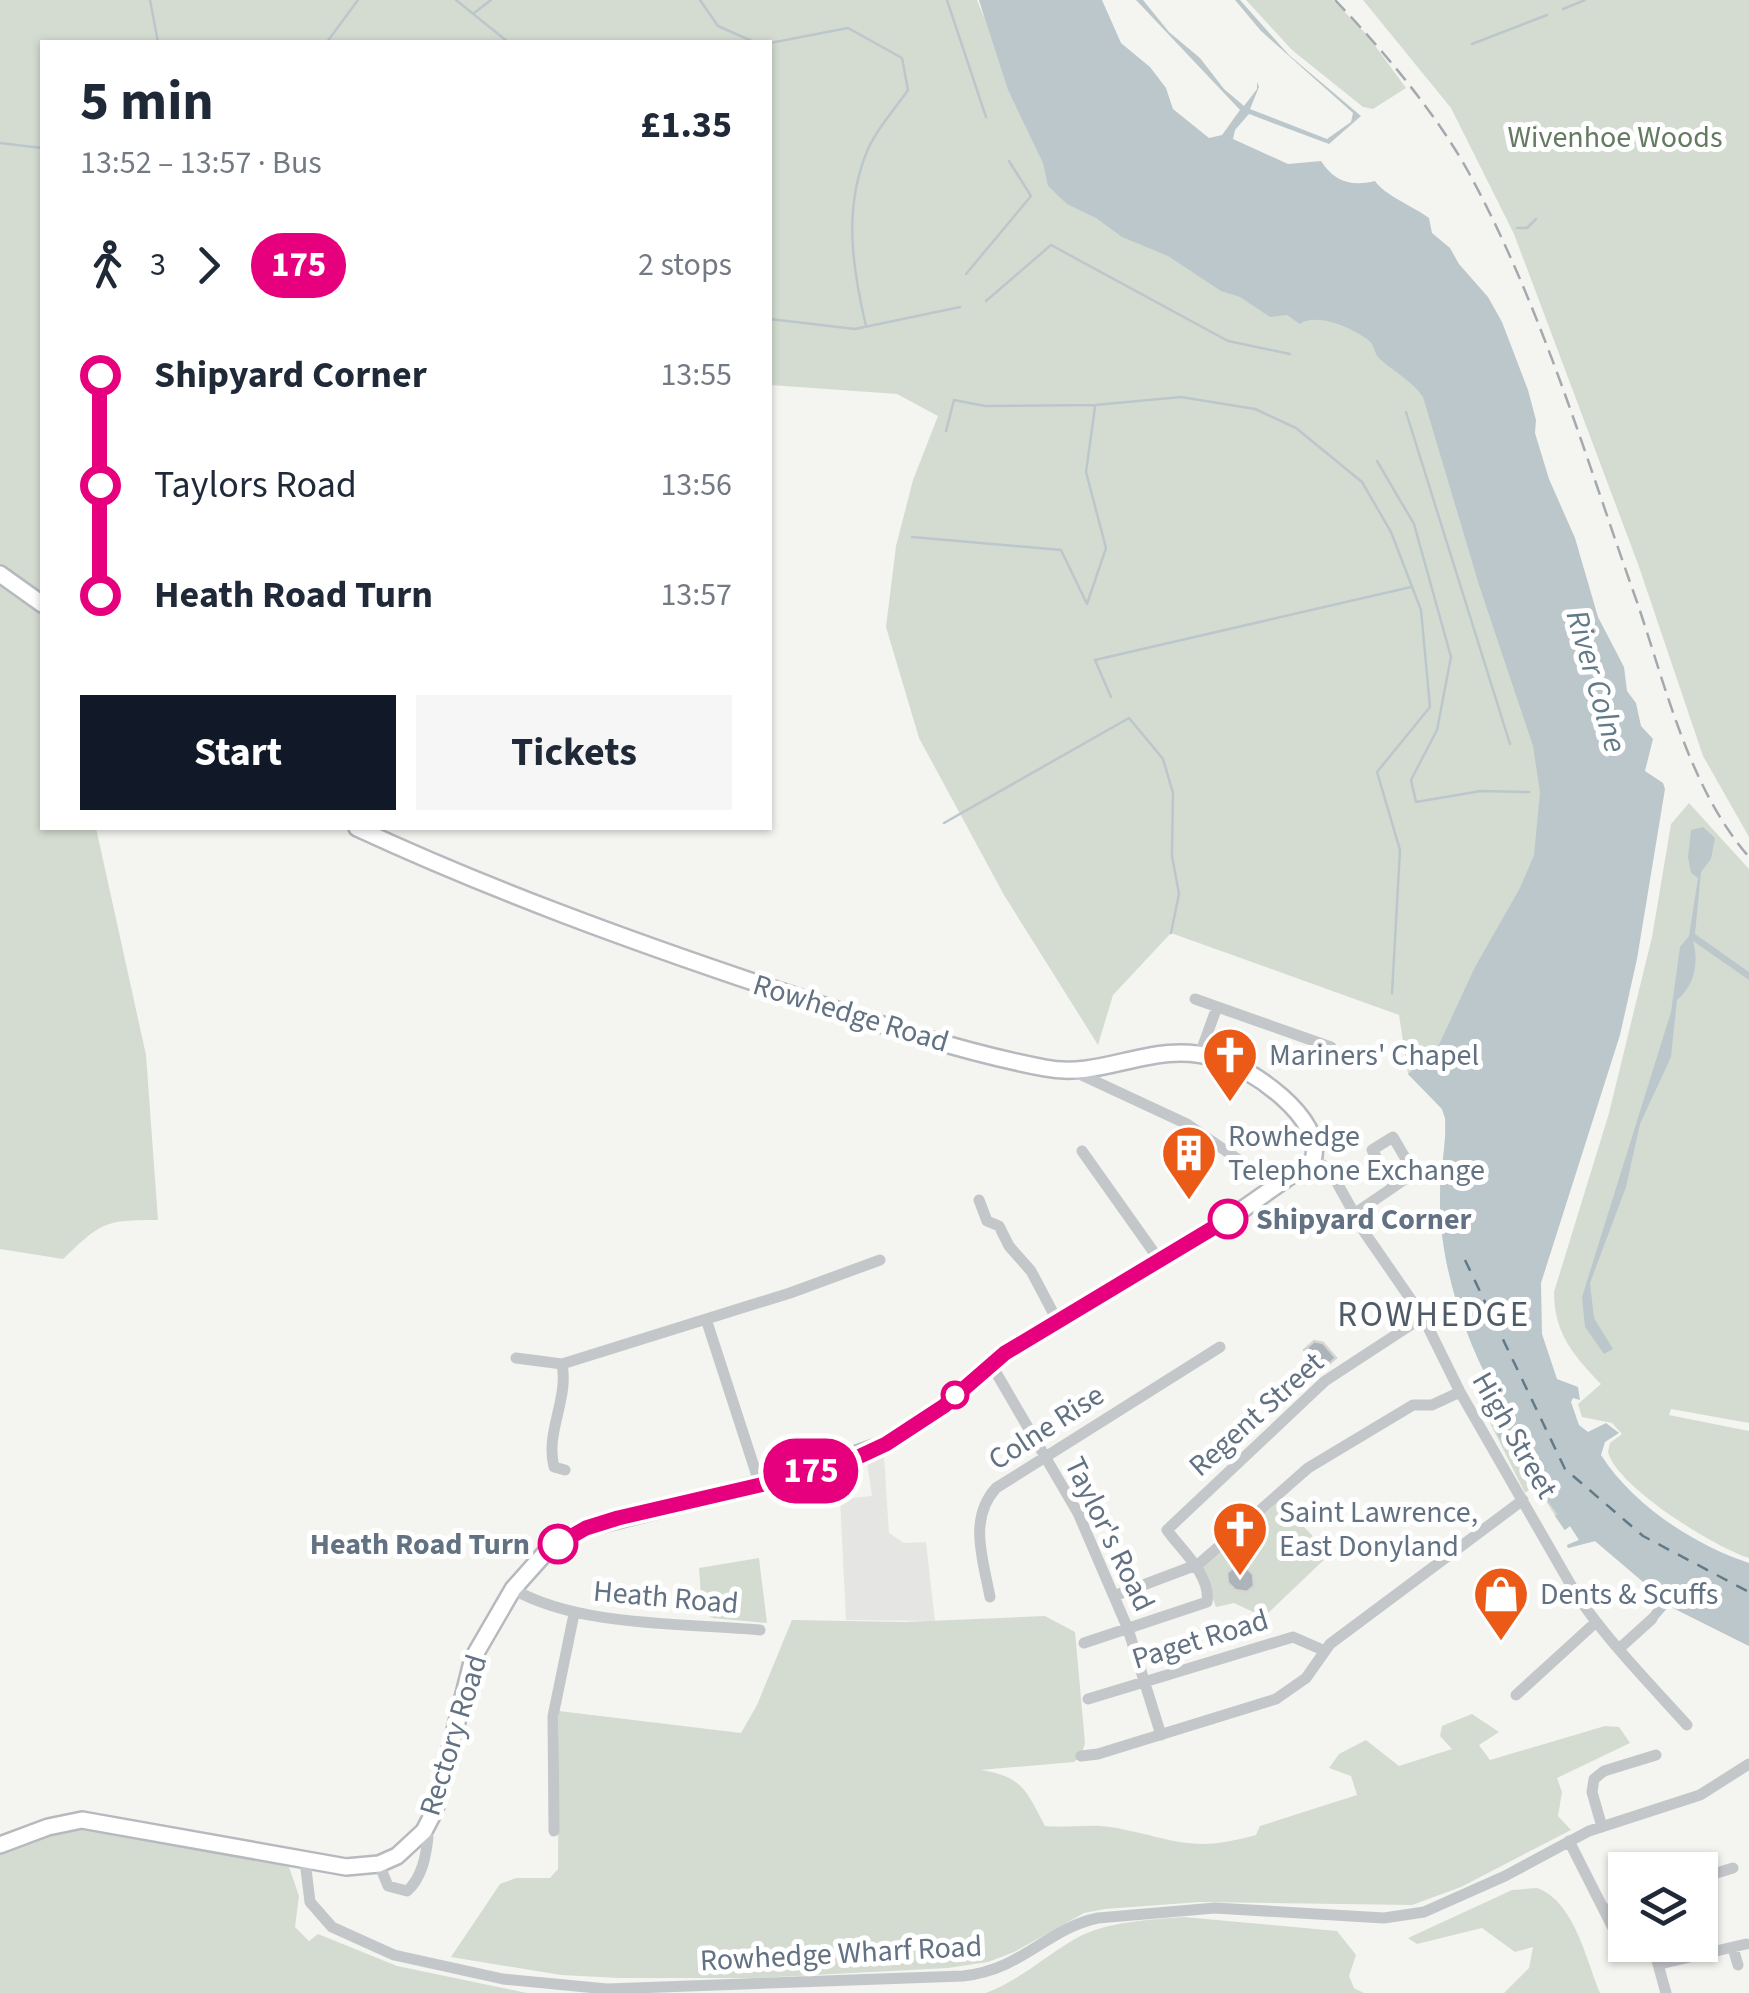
<!DOCTYPE html>
<meta charset="utf-8">
<style>
:root{--surface:#fff;--page:#f6f6f7;--text:#1f2937;--muted:#747a83;--accent:#111827}
body{margin:0;font-family:"Source Sans 3",sans-serif;background:var(--page);color:var(--text);height:100vh;display:flex;flex-direction:column;font-size:38px;white-space:nowrap}
*{box-sizing:border-box;margin:0}
p{font-size:32px;color:var(--muted)}
.icon{flex:none;width:55px;height:55px;fill:none;stroke:currentColor;stroke-width:2;stroke-linecap:round;stroke-linejoin:round}
.map{position:relative;flex:1;overflow:hidden}
.sheet{position:absolute;left:40px;top:40px;width:732px;height:790px;display:flex;flex-direction:column;background:var(--surface);border-radius:0px;box-shadow:0 2px 8px #0004}
.sheet>*{flex:none}
.badge{padding:0 20px;border-radius:32px;font-size:35px;line-height:65px}
.tools{position:absolute;left:1608px;top:1852px;display:grid;gap:20px}
.tools a{display:grid;place-items:center;width:110px;height:110px;border-radius:0px;background:var(--surface);box-shadow:0 2px 8px #0004;font-size:50px}
.map>.badge{position:absolute;translate:-50% -50%;box-shadow:0 0 0 5px #fff}
.legs{display:flex;align-items:center;gap:15px;height:110px;padding:0 40px;font-size:32px}
.legs p{margin-inline-start:auto}
.head{display:flex;align-items:center;justify-content:space-between;height:170px;padding:0 40px}
h1{font-size:55px;font-weight:700;line-height:75px}
.cta{display:flex;gap:20px;margin-top:auto;padding:20px 40px}
.cta a{flex:1;height:115px;border-radius:0px;background:var(--accent);color:#fff;font-size:40px;font-weight:700;line-height:115px;text-align:center}
.cta a+a{background:var(--page);color:var(--text)}
ul{padding:0 40px;list-style:none}
li{display:flex;align-items:center;gap:35px;height:110px;font-size:38px}
li i{display:grid;place-items:center;width:15px;height:100%;margin:0 12px;background:currentColor}
li i::after{content:'';width:25px;height:25px;margin:-12px;border:8px solid;border-radius:50%;background:var(--surface)}
li p{margin-inline-start:auto}
li:first-child i{background:linear-gradient(#0000 50%,currentColor 0)}
li:last-child i{background:linear-gradient(currentColor 50%,#0000 0)}
.map>svg:first-child{display:block}
</style>
<div class="map">
<svg width="1749" height="1993" viewBox="0 0 1749 1993">
<rect width="100%" height="100%" fill="#f4f5f0"/>
<path fill="#e5e6e4" d="M884,1456L889,1533L904,1543L926,1542L935,1621L846,1620L840,1499L872,1496L867,1462Z"/>
<path fill="#d4dcd1" d="M0,0H977L985,20L979,0L1394,304L1561,700L1480,1309L1749,1646L1669,1606L1655,1622L1662,1598L1595,1541L1568,1548L1567,1545L1579,1540L1570,1526L1564,1530L1536,1485L1525,1493L1481,1405L1479,1397L1492,1388C1462,1330 1439,1261 1440,1195C1440,1169 1447,1144 1445,1118L1442,1109L1408,1074L1399,1015L1171,933L1113,995L1098,1045L1004,895L919,738L886,627L896,546L913,480L938,416L897,394L770,385V42H42V828H96L146,1055L158,1220C104,1220 102,1222 63,1259L0,1249Z
M1246,0H1333L1368,36L1406,88L1373,109L1363,107L1292,50Z
M1363,0H1749V837L1703,756L1638,564L1514,234L1451,108Z
M1689,803L1749,869V1423L1671,1409L1669,1415L1749,1431V1558C1714,1547 1617,1487 1608,1452L1610,1443L1622,1434L1612,1423L1582,1417L1578,1404L1601,1384C1573,1355 1554,1333 1554,1292L1609,1113L1652,937L1671,824Z
M1279,1501L1330,1554L1264,1617L1234,1603L1216,1607L1202,1569Z
M759,1558L767,1623L712,1618L702,1611L699,1568Z
M1045,1616L1075,1632L1085,1743L1081,1756L1074,1762L980,1770C1022,1776 1026,1790 1045,1826C1070,1828 1092,1823 1117,1828C1177,1840 1192,1853 1256,1835L1260,1826L1357,1795L1351,1776L1329,1768L1339,1754L1366,1740L1399,1766L1452,1749L1440,1736L1442,1726L1472,1714L1499,1732L1479,1745L1490,1760L1605,1726L1619,1727L1630,1743L1557,1778L1562,1792L1558,1816L1571,1830L1461,1887L1412,1905L1200,1902L1105,1909L1084,1913L1014,1952L988,1962L948,1968L756,1978H619L561,1975L451,1957L500,1884L516,1878H550L558,1869L559,1711L741,1733L757,1705L792,1620L904,1622Z
M99,1827L165,1837L289,1867L299,1896L295,1927L309,1941L318,1934L397,1966L527,1993H0V1850L56,1834Z
M1537,1888C1574,1901 1586,1959 1600,1993H1504L1529,1968L1533,1947L1515,1952L1482,1928L1417,1944L1408,1938L1512,1890Z
M1184,1917L1337,1931L1356,1955L1349,1976L1354,1988L1364,1993H986C1019,1981 1045,1956 1075,1939C1106,1921 1149,1920 1184,1917Z"/>
<path fill="#bcc7cc" d="M979,0H1102L1121,43L1150,67L1166,88L1173,109L1209,138L1222,135L1240,110L1136,0H1143L1169,32L1200,58L1224,89L1244,106L1257,89V82L1259,87L1250,109L1327,139L1351,122L1353,113L1261,31L1235,0H1240L1289,55L1361,116L1329,144L1249,114L1235,130L1233,139L1288,164L1321,161C1334,181 1350,187 1375,181C1384,195 1413,206 1429,218L1432,233L1450,248L1459,264L1488,297L1502,322L1528,390L1536,420L1535,433L1549,479L1575,538L1598,617L1624,667L1627,691L1636,703L1641,726L1653,739L1645,771L1663,783L1665,789L1637,959L1620,1035L1541,1283L1542,1334L1557,1379L1578,1387L1580,1400L1573,1398L1571,1402L1579,1425L1588,1432L1606,1423L1619,1433L1605,1442L1601,1455C1632,1504 1694,1545 1749,1563V1646L1669,1606L1655,1622L1648,1616L1662,1598L1595,1541L1568,1548L1567,1545L1579,1540L1570,1526L1565,1530L1555,1516L1557,1514L1536,1485L1537,1479L1511,1441L1503,1445L1479,1397L1492,1388C1462,1330 1439,1261 1440,1195C1440,1169 1447,1144 1445,1118L1442,1109L1408,1074L1436,1051L1475,967L1520,888L1534,855L1540,792L1533,746L1479,585L1423,397C1412,381 1396,373 1381,360C1373,354 1376,346 1368,340C1353,328 1316,312 1300,324L1287,315L1270,317L1240,297L1221,291L1168,256L1122,237L1096,218L1067,204L1048,186L1043,163L1008,90Z
M1703,827L1715,838L1711,859L1701,872L1695,934L1749,972V980L1693,941C1699,962 1695,985 1677,1000L1671,1057L1640,1124L1626,1187L1590,1283L1594,1318L1613,1349L1604,1354L1585,1327L1582,1297L1671,1012L1680,947L1689,936L1698,878L1691,873L1688,857L1691,830Z"/>
<g fill="none" stroke-linecap="round" stroke-linejoin="round">
<path stroke="#bcc7cc" stroke-width="2.5" d="M150,0L158,42
M456,0L508,42
M700,0L718,26L754,42
M947,0L986,117
M1563,9L1585,0
M474,13L491,0
M327,42L358,0
M770,43L848,28L902,58L908,90C895,109 877,128 868,149C843,207 852,267 866,326
M1472,44L1547,15
M0,143L42,148
M1517,228H1527L1536,219
M966,274L1031,196L1009,161
M986,301L1051,245L1228,341L1290,354
M770,319L855,329L960,307
M1406,412L1510,744
M946,431L954,400L985,406L1095,405L1181,397L1255,409L1296,428L1362,482L1391,532L1421,610L1430,707L1377,772L1400,850L1392,993
M1377,461L1414,524L1451,657L1437,730L1411,780L1416,802L1481,791L1529,792
M912,537L1061,550L1087,604L1106,548L1086,472L1095,407
M1111,697L1095,660L1411,587
M944,823L1129,718L1163,759L1173,793L1172,856L1179,894L1171,933"/>
<path stroke="#627a87" stroke-width="2.5" stroke-dasharray="12 10" stroke-linecap="butt" d="M1465,1260L1565,1469L1643,1536L1749,1592"/>
</g>
<path fill="#acb3b9" stroke="#d5d6d3" stroke-width="2.5" d="M1314,1341L1323,1343L1336,1358L1320,1372L1304,1350Z
M1235,1565L1245,1566L1253,1574L1254,1586L1247,1592L1235,1590L1228,1583L1227,1573Z"/>
<g fill="none" stroke-linecap="round" stroke-linejoin="round">
<g stroke="#b6babf" stroke-width="20">
<path id="secondary" d="M0,574L42,604
M0,1845L48,1827L82,1820L346,1867L379,1864L397,1856L424,1831L435,1810L473,1658L513,1589L546,1552L586,1528L806,1472L886,1444L944,1406L1005,1353L1236,1214L1313,1160C1326,1119 1250,1067 1216,1058C1153,1039 1104,1080 1045,1068C951,1050 858,1017 768,987C628,940 491,890 357,828"/>
</g>
<path stroke="#c4c7ca" stroke-width="11" d="M1195,999L1331,1047
M1200,1054L1217,1007
M1073,1071L1187,1124L1278,1187
M1082,1151L1160,1261
M1313,1160L1323,1165L1336,1181L1365,1233L1423,1317L1460,1392L1576,1594C1606,1639 1650,1684 1687,1725
M979,1200L987,1221L999,1226L1009,1246L1031,1271L1058,1322
M1354,1214L1414,1173L1393,1137L1372,1150L1394,1186
M706,1319L760,1485
M516,1358L562,1364L790,1293L880,1260
M562,1364C569,1399 545,1432 554,1467L565,1470
M991,1364L1078,1513L1128,1629L1161,1735
M513,1589C578,1627 684,1623 760,1630
M1114,1596L1199,1564L1308,1468L1413,1405H1432L1460,1392
M990,1597C983,1559 968,1519 996,1488L1220,1347
M1084,1643L1207,1602C1211,1575 1182,1551 1167,1530L1325,1381L1423,1317
M1621,1647L1652,1619
M1516,1695L1595,1623
M1088,1699L1293,1637L1325,1651
M1081,1756L1098,1754L1276,1699L1306,1678L1330,1644L1523,1500
M1602,1827L1592,1792L1594,1779L1604,1771L1656,1755
M554,1831L553,1716L574,1614
M1569,1841L1612,1926L1625,1939
M305,1861L310,1902L332,1927L394,1955L503,1979L607,1989L963,1976C1024,1969 1046,1929 1098,1918L1215,1908L1384,1918L1424,1912L1505,1876L1589,1831L1700,1795L1749,1764
M379,1864L388,1886L407,1891C422,1878 426,1856 428,1837L424,1831
M1700,1878L1733,1868
M1605,1911L1625,1900
M1640,1945L1656,1957L1666,1993
M1733,1948L1738,1965
M1660,1964L1746,1944"/>
<use href="#secondary" stroke="#fff" stroke-width="15"/>
<path stroke="#a3a9af" stroke-width="2.5" stroke-dasharray="15 8" stroke-linecap="butt" d="M1335,0C1382,49 1436,113 1469,173C1542,307 1586,459 1637,602C1666,687 1689,788 1749,857"/>
</g>
<g fill="none" stroke-linecap="round" stroke-linejoin="round">
<g stroke="#fff" stroke-width="22">
<path id="line-1" d="M558,1544L586,1528L618,1518L760,1485L856,1458L886,1444L944,1406L1005,1353L1228,1219"/>
</g>
<use href="#line-1" stroke="#e6007e" stroke-width="15"/>
</g>
<defs>
<g id="church-pin" transform="scale(2.875)"><path d="M0 17L-7.5 6A9.5 9.5 0 1 1 7.5 6Z" fill="#ec5a18" stroke="#fff"/><path d="M-1.2-6h2.4v3.5h3.3v2.4h-3.3V6h-2.4V-.1h-3.3v-2.4h3.3Z" fill="#fff"/></g>
<g id="building-pin" transform="scale(2.875)"><path d="M0 17L-7.5 6A9.5 9.5 0 1 1 7.5 6Z" fill="#ec5a18" stroke="#fff"/><path d="M-4-6H4V6H1V3H-1V6H-4ZM-2.5-4.3h1.7v1.8h-1.7ZM.8-4.3h1.7v1.8H.8ZM-2.5-1h1.7V.8h-1.7ZM.8-1h1.7V.8H.8Z" fill="#fff"/></g>
<g id="shop-pin" transform="scale(2.875)"><path d="M0 17L-7.5 6A9.5 9.5 0 1 1 7.5 6Z" fill="#ec5a18" stroke="#fff"/><path d="M-5-2.5h2.3a2.7 3.5 0 0 1 5.4 0H5L5.5 6h-11ZM-1.5-2.5h3a1.5 2.3 0 0 0-3 0Z" fill="#fff"/></g>
</defs>
<g fill-rule="evenodd">
<use href="#church-pin" x="1230" y="1055"/>
<use href="#building-pin" x="1189" y="1153"/>
<use href="#church-pin" x="1240" y="1529"/>
<use href="#shop-pin" x="1501" y="1594"/>
</g>
<g fill="#fff" stroke="#e6007e" stroke-width="5">
<circle cx="1228" cy="1219" r="18"/>
<circle cx="955" cy="1395" r="12"/>
<circle cx="558" cy="1544" r="18"/>
</g>
<g text-anchor="middle" stroke-width="10" stroke-linejoin="round" paint-order="stroke">
<g font-size="30" fill="#647a61" stroke="#fff">
<text x="1615" y="147">Wivenhoe Woods</text>
</g>
<g font-size="30" fill="#627283" stroke="#fff">
<text transform="translate(851 1013) rotate(17)" y="10">Rowhedge Road</text>
<text transform="translate(1256 1414) rotate(-42)" y="10">Regent Street</text>
<text transform="translate(1046 1427) rotate(-33)" y="10">Colne Rise</text>
<text transform="translate(1515 1435) rotate(60)" y="10">High Street</text>
<text transform="translate(1110 1534) rotate(64)" y="10">Taylor's Road</text>
<text transform="translate(666 1597) rotate(5)" y="10">Heath Road</text>
<text transform="translate(1200 1639) rotate(-17)" y="10">Paget Road</text>
<text transform="translate(453 1735) rotate(-73)" y="10">Rectory Road</text>
<text transform="translate(841 1953) rotate(-3)" y="10">Rowhedge Wharf Road</text>
</g>
<g font-size="30" fill="#627283" stroke="#fff" text-anchor="start">
<text x="1269" y="1065">Mariners' Chapel</text>
<text x="1228" y="1146">Rowhedge<tspan x="1228" dy="34">Telephone Exchange</tspan></text>
<text x="1279" y="1522">Saint Lawrence,<tspan x="1279" dy="34">East Donyland</tspan></text>
<text x="1540" y="1604">Dents &amp; Scuffs</text>
</g>
<g font-size="30" font-weight="bold" fill="#627283" stroke="#fff" text-anchor="start">
<text x="1256" y="1229">Shipyard Corner</text>
<text x="530" y="1554" text-anchor="end">Heath Road Turn</text>
</g>
<g font-size="32" font-style="italic" fill="#627a87" stroke="#fff">
<text transform="translate(1597 681) rotate(74)" y="11">River Colne</text>
</g>
<g font-size="35" letter-spacing="2.5" fill="#505b68" stroke="#fff">
<text x="1434" y="1326">ROWHEDGE</text>
</g>
</g>
</svg>
<div class="tools">
<a><svg class="icon" aria-label="layers" viewBox="0 0 24 24"><path d="M12 4l9 5-9 5-9-5zM3 14l9 5 9-5"/></svg></a>
</div>
<b class="badge" style="left:811px;top:1471px;background:#e6007e;color:#fff">175</b>
<section class="sheet">
<div class="head"><div><h1>5 min</h1><p>13:52 – 13:57 · Bus</p></div><b>£1.35</b></div>
<div class="legs"><svg class="icon" aria-label="walk" viewBox="0 0 24 24"><circle cx="13" cy="4" r="2"/><path d="M13 8l-2 6 4 7M11 14l-3 7M7 12l3-4h3l4 4"/></svg>3<svg class="icon" aria-label="forward" viewBox="0 0 24 24"><path d="M9 5l7 7-7 7"/></svg><b class="badge" style="background:#e6007e;color:#fff">175</b><p>2 stops</p></div>
<ul>
<li><i style="color:#e6007e"></i><b>Shipyard Corner</b><p>13:55</p></li>
<li><i style="color:#e6007e"></i><span>Taylors Road</span><p>13:56</p></li>
<li><i style="color:#e6007e"></i><b>Heath Road Turn</b><p>13:57</p></li>
</ul>
<div class="cta"><a>Start</a><a>Tickets</a></div>
</section>
</div>
